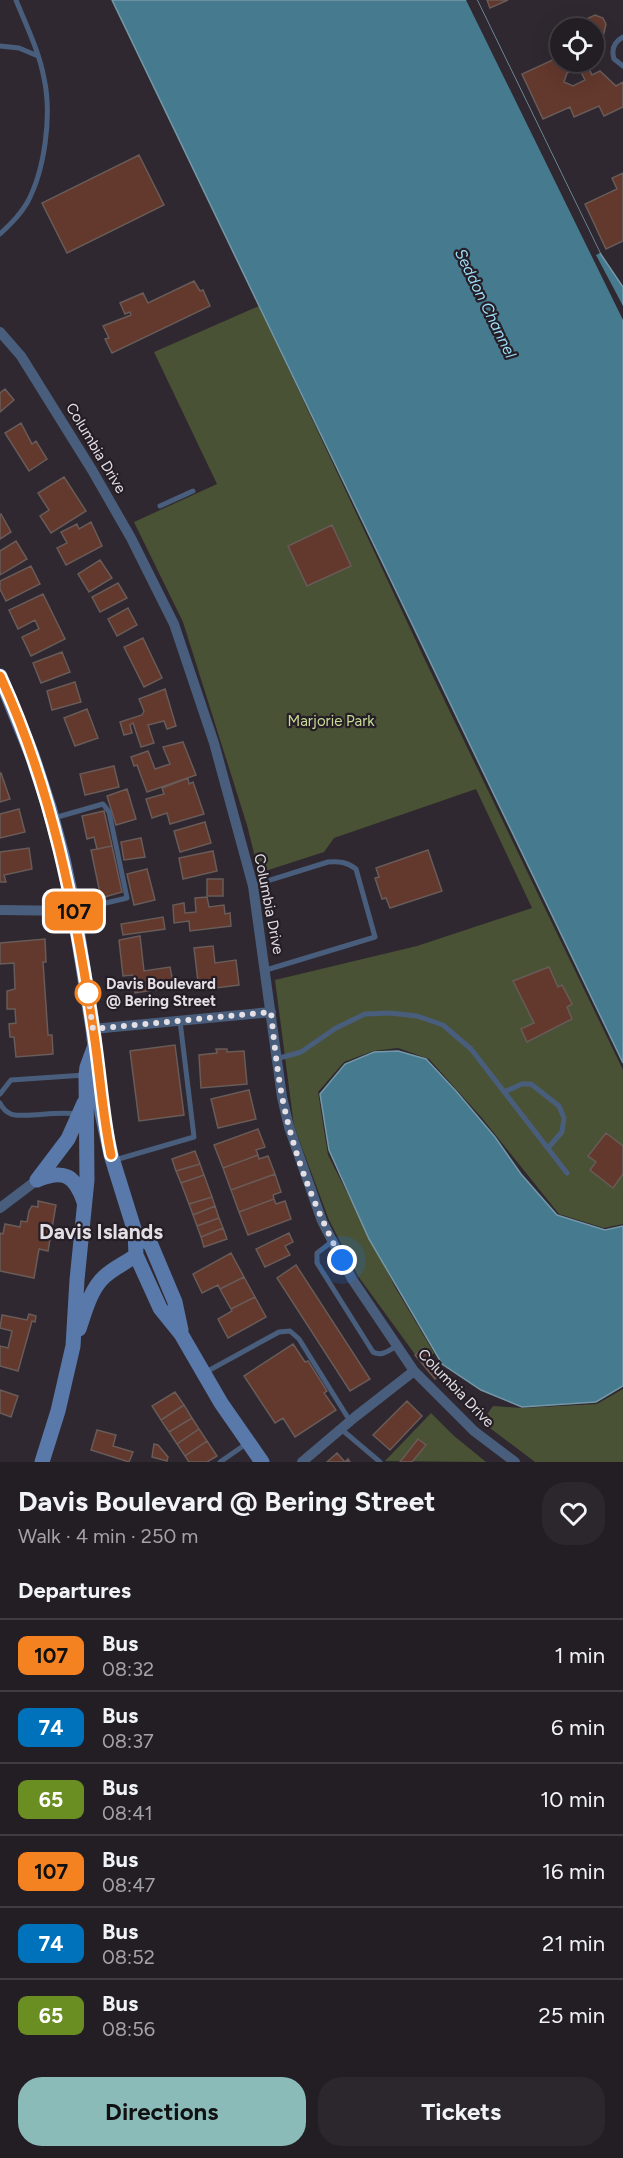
<!DOCTYPE html>
<meta charset="utf-8">
<style>
:root{--surface:#231e24;--page:#2b272c;--text:#f1f3f6;--muted:#a3a2a6;--line:#403c41;--accent:#8bbbb9}
body{margin:0;font-family:Figtree,sans-serif;background:var(--page);color:var(--text);height:100vh;display:flex;flex-direction:column;font-size:22px;white-space:nowrap}
*{box-sizing:border-box;margin:0}
p{font-size:20px;color:var(--muted)}
.icon{flex:none;width:33px;height:33px;fill:none;stroke:currentColor;stroke-width:2;stroke-linecap:round;stroke-linejoin:round}
.map{position:relative;height:1462px;overflow:hidden}
.details{display:flex;flex-direction:column;background:var(--surface);flex:1}
.details>*{flex:none}
.badge{padding:0 12px;border-radius:9px;font-size:21px;line-height:39px}
.fabs{position:absolute;left:550px;top:18px;display:grid;gap:12px}
.fabs a{display:grid;place-items:center;width:54px;height:54px;border-radius:50%;background:var(--surface);box-shadow:0 6px 24px #0002,0 0 0 2px var(--line);font-size:30px}
.you{position:absolute;width:30px;height:30px;margin:-15px;border:4px solid #fff;border-radius:50%;background:#1a73e8;box-shadow:0 0 0 9px #1a73e833}
.map>.badge{position:absolute;translate:-50% -50%;box-shadow:0 0 0 3px #fff}
h2{padding:0 18px;font-size:22px;line-height:54px}
.round{display:grid;place-items:center;flex:none;width:63px;height:63px;border-radius:24px;background:var(--page)}
.summary{display:flex;align-items:center;justify-content:space-between;height:102px;padding:0 18px}
h1{font-size:28px;font-weight:700;line-height:45px}
.cta{display:flex;gap:12px;margin-top:auto;padding:12px 18px}
.cta a{flex:1;height:69px;border-radius:24px;background:var(--accent);color:#111;font-size:24px;font-weight:700;line-height:69px;text-align:center}
.cta a+a{background:var(--page);color:var(--text)}
ul{padding:0;list-style:none}
li{display:flex;align-items:center;gap:18px;height:72px;padding:0 18px;border-top:2px solid var(--line)}
li div{flex:1}
li b{display:block;font-size:22px}
li em{font-style:normal}
li .badge{min-width:66px;font-weight:700;text-align:center}
.map>svg:first-child{display:block}
</style>
<div class="map">
<svg width="623" height="1462" viewBox="0 0 623 1462">
<rect width="100%" height="100%" fill="#2f2830"/>
<path fill="#4a5235" d="M259,306L424,658L623,1070V1224L604,1228L559,1214L482,1118L429,1059L398,1048L373,1051L344,1062L318,1092L328,1155L395,1287L434,1353L422,1364L358,1276L329,1220L294,1126L275,980L417,946L532,908L476,789L334,838L324,852L259,873L247,825L183,622L134,522L217,484L154,352Z
M623,1389V1462H535L482,1422L493,1406L522,1408L597,1404Z
M431,1413L453,1435L486,1462L385,1461Z"/>
<path fill="#467a8f" stroke="#7598a8" stroke-width="1.5" d="M112,0H477L600,253L623,287V1063Z
M398,1051L426,1059L456,1091L495,1137L521,1174L557,1215L605,1230L623,1226V1386L596,1402L522,1407L481,1390L442,1364L369,1239L329,1150L320,1094L345,1064L374,1052Z"/>
<path fill="#2f2830" d="M466,0H477L600,253L596,255L623,306V320Z"/>
<path fill="#63382d" stroke="#685b58" stroke-width="1.5" fill-rule="evenodd" d="M487,0H508L490,8Z
M595,15L603,18L606,24L603,37L594,43V28H575L573,25Z
M561,43V62H586L592,75L600,71L616,86L623,82V107L604,116L599,106L574,117L570,107L543,119L522,74L555,59L550,48ZM579,68L585,80L573,86L564,82L567,73Z
M139,155L164,205L67,253L42,203Z
M623,173V241L606,249L585,204L617,189L612,178Z
M194,281L200,291L203,290L210,306L112,353L105,339L109,338L103,326L131,315L130,312L125,314L120,303L143,293L148,303Z
M5,389L14,400L0,412V393Z
M21,423L32,444L36,441L47,459L29,471L5,433Z
M64,477L86,511L51,533L40,516L49,510L38,493Z
M1,514L11,532L0,539V515Z
M91,522L102,546L66,565L57,548L67,543L61,532L77,524L79,529Z
M332,525L351,566L307,586L288,546Z
M16,541L27,559L0,575V551Z
M100,560L112,578L89,592L78,574Z
M31,566L40,584L6,601L0,589V581Z
M118,583L127,598L100,612L92,597Z
M43,594L65,639L31,656L22,637L39,629L35,620L18,629L9,610Z
M128,608L137,625L117,636L108,619Z
M143,638L162,678L144,687L124,647Z
M62,652L70,672L41,683L33,663Z
M75,682L81,702L52,710L47,691Z
M165,689L176,726L167,729L164,721L148,725L154,743L141,747L133,723L130,725L132,733L124,735L120,722L142,715L144,711L139,699Z
M87,709L98,738L75,746L64,718Z
M183,742L196,775L147,792L137,765L134,766L131,757L148,751L155,769L170,764L163,747Z
M114,766L119,787L85,795L80,774Z
M0,773H1L10,799L0,802Z
M188,778L189,784L193,782L204,814L170,824L167,813L152,818L146,799L164,794L162,788Z
M127,789L136,819L116,825L107,796Z
M19,809L25,832L0,838V814Z
M104,811L112,846L97,849L94,837L87,839L82,816Z
M205,822L211,843L180,852L174,831Z
M141,838L145,857L124,860L121,842Z
M112,846L122,892L101,898L91,850Z
M29,848L32,869L4,875L6,882H0V852Z
M428,850L442,891L390,908L386,898L382,899L375,878L379,877L376,868Z
M213,851L217,871L183,879L179,858Z
M147,869L155,900L134,905L127,874Z
M207,879H223V896H207Z
M207,897L209,907L224,905L225,914L230,913L231,926L190,931L189,921L174,923L173,905L184,903L185,913L196,912L195,898Z
M163,917L165,929L123,935L121,924Z
M140,936L144,971L170,967L174,987L135,993L133,975L123,976L119,940Z
M45,939L46,962H43L48,1035H52L53,1054L16,1057L14,1037H10L9,1024L16,1023L15,1009H7V991L15,989L14,963L0,964V943Z
M213,946L215,963L236,960L239,985L199,990L194,948Z
M549,967L558,987L562,985L572,1004L567,1007L572,1019L527,1042L521,1029L534,1023L513,981Z
M175,1045L184,1115L139,1121L130,1051Z
M216,1049H227V1052L244,1051L247,1084L201,1088L199,1055L217,1053Z
M249,1090L256,1119L218,1128L211,1099Z
M258,1129L265,1147L256,1150L258,1155L223,1168L214,1145Z
M606,1133L623,1146V1174L613,1188L590,1170L596,1162L588,1156Z
M195,1151L200,1164L176,1171L172,1159Z
M258,1155L259,1159L268,1156L275,1174L231,1190L223,1168Z
M200,1164L204,1175L181,1183L176,1171Z
M275,1174L281,1192L273,1195L274,1199L239,1212L231,1190Z
M204,1175L212,1197L189,1204L181,1183Z
M212,1197L215,1206L193,1215L189,1204Z
M274,1199L276,1204L285,1201L291,1219L248,1235L239,1212Z
M38,1201L56,1205L48,1251L39,1249L34,1278L0,1271V1233L3,1234L5,1224L20,1227L21,1221L27,1222L29,1211L32,1206L38,1207Z
M215,1206L219,1218L197,1226L193,1215Z
M219,1218L223,1228L201,1237L197,1226Z
M223,1228L227,1239L204,1247L201,1237Z
M289,1233L293,1242L285,1246L290,1255L265,1267L256,1249Z
M231,1253L244,1277L220,1289L218,1285L202,1293L193,1274Z
M296,1265L370,1379L350,1391L277,1278Z
M244,1277L255,1297L231,1309L220,1289Z
M255,1297L266,1317L228,1338L218,1319L232,1311L231,1309Z
M29,1314L36,1316L35,1322L32,1321L18,1371L0,1366V1346L8,1348L12,1331L0,1328L2,1315L27,1320Z
M293,1344L305,1362L308,1361L327,1391L324,1393L336,1410L295,1437L283,1418L275,1423L244,1376Z
M423,1348L443,1372L435,1379L415,1355Z
M0,1390L18,1396L11,1417L0,1413Z
M175,1392L184,1405L161,1420L152,1406Z
M407,1401L422,1416L390,1450L373,1435Z
M184,1405L192,1418L169,1432L161,1420Z
M192,1418L199,1429L177,1444L169,1432Z
M199,1429L207,1441L185,1456L177,1444Z
M97,1430L116,1435L113,1446L133,1452L129,1462L91,1450Z
M418,1439L426,1445L412,1462H400Z
M207,1441L217,1456L207,1462H189L185,1456Z
M154,1444L158,1445L168,1457L167,1461L152,1457Z
M337,1453L345,1462L348,1459L350,1462H327Z"/>
<g fill="none" stroke-linecap="round" stroke-linejoin="round">
<path stroke="#495e7c" stroke-width="5" d="M623,37C614,42 611,49 614,59L623,66
M0,46L19,48L38,56
M0,234C10,225 20,215 27,203C45,170 52,115 44,78C39,51 26,25 16,0
M160,506L193,491
M54,818L103,804L109,812L127,898L76,910
M254,885L328,862C339,861 347,862 356,869L375,937L266,970
M276,1059L301,1052L336,1028L365,1014L390,1013L417,1016L443,1025L471,1049L567,1173
M504,1092L522,1084H531L559,1106L564,1118L562,1132L548,1148
M0,1094L11,1080L85,1075
M0,1103C3,1109 8,1114 15,1115C34,1117 56,1111 77,1114
M115,1160L194,1137L180,1021
M333,1241L317,1253V1263L373,1352C382,1357 389,1350 397,1346
M206,1372L279,1332L290,1331L299,1339L350,1421
M341,1429L380,1462
M220,1462L246,1444"/>
<path stroke="#495e7c" stroke-width="10" d="M0,332L21,356L92,470L131,538L174,624L214,743L253,886L282,1097L289,1127L322,1221L352,1279L414,1371L474,1431L515,1462
M0,910L74,911
M93,1029L271,1012
M0,1208L37,1180
M302,1462L355,1417L414,1371"/>
<path stroke="#5979aa" stroke-width="15" d="M0,676L32,755L49,807L63,859L74,911L93,1029L102,1113L111,1155L135,1232L136,1255L160,1308L181,1334L221,1403L262,1462
M37,1180L68,1139L84,1103
M37,1180C64,1169 75,1175 84,1202
M135,1232L151,1245L175,1302L181,1330
M79,1329C85,1312 90,1290 104,1277C113,1268 126,1263 136,1255
M42,1462L58,1411L73,1346L77,1280L87,1180L86,1075L87,1067L94,1048"/>
</g>
<g fill="none" stroke-linecap="round" stroke-linejoin="round">
<g stroke="#fff" stroke-width="14">
<path id="line" d="M0,676C52,788 75,907 93,1028C100,1071 102,1113 111,1155"/>
</g>
<use href="#line" stroke="#f58220" stroke-width="9"/>
<path stroke="#e3dfe4" stroke-width="6" stroke-dasharray="0 10.8" d="M88,993L87,989L93,1029L271,1012C275,1051 279,1090 289,1127C301,1173 320,1218 342,1260"/>
</g>
<circle fill="#fff" stroke="#f58220" stroke-width="3" cx="88" cy="993" r="12"/>
<g text-anchor="middle" stroke-width="4.5" stroke-linejoin="round" paint-order="stroke">
<g font-size="15" fill="#e3dfe4" stroke="#251e26">
<text transform="translate(96 448) rotate(59)" y="5">Columbia Drive</text>
<text transform="translate(269 904) rotate(79)" y="5">Columbia Drive</text>
<text transform="translate(456 1388) rotate(46)" y="5">Columbia Drive</text>
</g>
<g font-size="15" fill="#c8db94" stroke="#251e26">
<text x="331" y="726">Marjorie Park</text>
</g>
<g font-size="15" font-weight="bold" fill="#e3dfe4" stroke="#251e26" text-anchor="start">
<text x="106" y="989">Davis Boulevard<tspan x="106" dy="17">@ Bering Street</tspan></text>
</g>
<g font-size="16" font-style="italic" fill="#9ddef9" stroke="#251e26">
<text transform="translate(486 303) rotate(64)" y="6">Seddon Channel</text>
</g>
<g font-size="21" font-weight="bold" fill="#e3dfe4" stroke="#251e26">
<text x="101" y="1239">Davis Islands</text>
</g>
</g>
</svg>
<div class="fabs">
<a><svg class="icon" aria-label="locate" viewBox="0 0 24 24"><circle cx="12" cy="12" r="6"/><path d="M12 2v4M12 18v4M2 12h4M18 12h4"/></svg></a>
</div>
<div class="you" style="left:342px;top:1260px"></div>
<b class="badge" style="left:74px;top:911px;background:#f58220;color:#111">107</b>
</div>
<section class="details">
<div class="summary"><div><h1>Davis Boulevard @ Bering Street</h1><p>Walk · 4 min · 250 m</p></div><a class="round"><svg class="icon" aria-label="heart" viewBox="0 0 24 24"><path d="M12 20l-8-8c-3-5 5-10 8-4 3-6 11-1 8 4z"/></svg></a></div>
<h2>Departures</h2>
<ul>
<li><span class="badge" style="background:#f58220;color:#111">107</span><div><b>Bus</b><p>08:32</p></div><em>1 min</em></li>
<li><span class="badge" style="background:#0072bc;color:#fff">74</span><div><b>Bus</b><p>08:37</p></div><em>6 min</em></li>
<li><span class="badge" style="background:#6b8e23;color:#fff">65</span><div><b>Bus</b><p>08:41</p></div><em>10 min</em></li>
<li><span class="badge" style="background:#f58220;color:#111">107</span><div><b>Bus</b><p>08:47</p></div><em>16 min</em></li>
<li><span class="badge" style="background:#0072bc;color:#fff">74</span><div><b>Bus</b><p>08:52</p></div><em>21 min</em></li>
<li><span class="badge" style="background:#6b8e23;color:#fff">65</span><div><b>Bus</b><p>08:56</p></div><em>25 min</em></li>
</ul>
<div class="cta"><a>Directions</a><a>Tickets</a></div>
</section>
